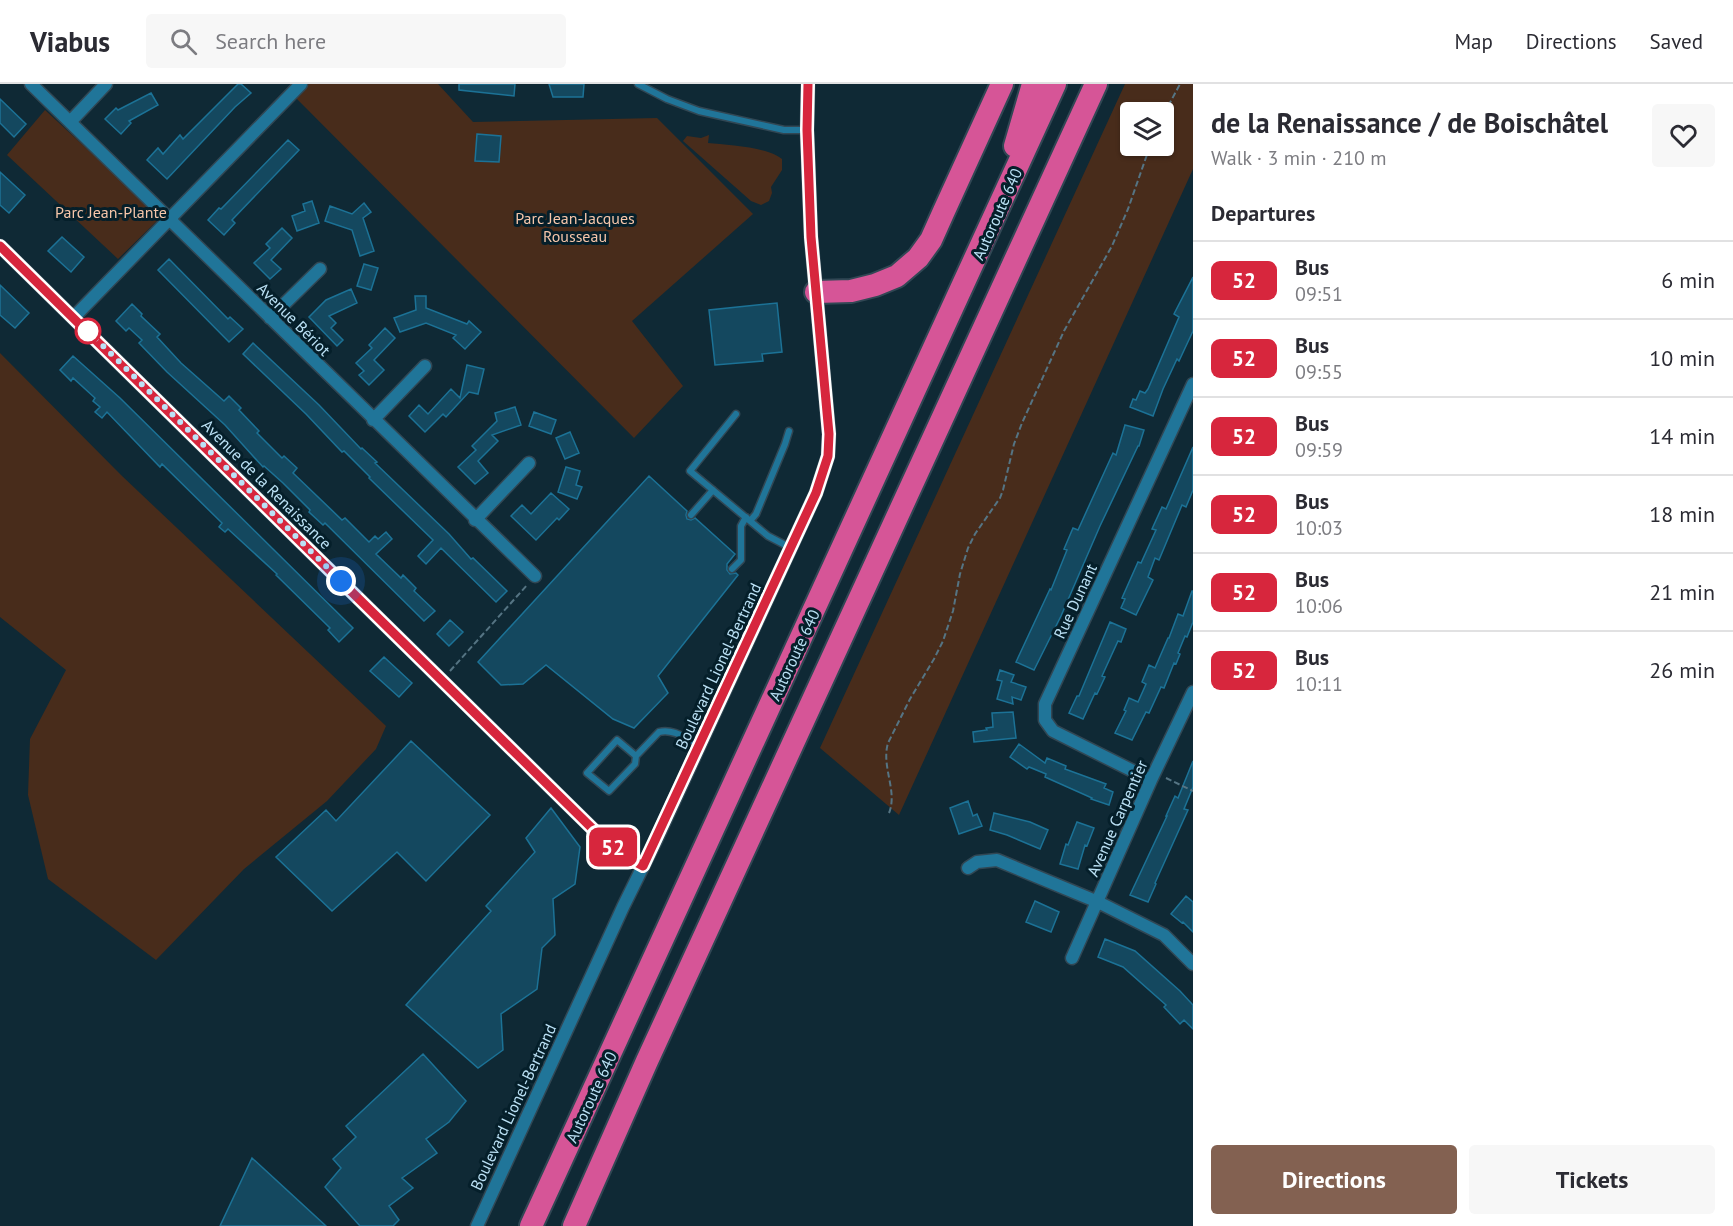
<!DOCTYPE html>
<meta charset="utf-8">
<style>
:root{--surface:#fff;--page:#f7f7f7;--text:#2b2b33;--muted:#7c7c81;--line:#e1e1e2;--accent:#836151}
body{margin:0;font-family:"PT Sans",sans-serif;background:var(--page);color:var(--text);height:100vh;display:flex;flex-direction:column;font-size:22px;white-space:nowrap}
*{box-sizing:border-box;margin:0}
p{font-size:20px;color:var(--muted)}
.icon{flex:none;width:33px;height:33px;fill:none;stroke:currentColor;stroke-width:2;stroke-linecap:round;stroke-linejoin:round}
.map{position:relative;flex:1;overflow:hidden}
.panel{display:flex;flex-direction:column;background:var(--surface);width:540px}
.panel>*{flex:none}
.badge{padding:0 12px;border-radius:9px;font-size:21px;line-height:39px}
.controls{position:absolute;left:1120px;top:18px;display:grid;gap:12px}
.controls a{display:grid;place-items:center;width:54px;height:54px;border-radius:6px;background:var(--surface);box-shadow:0 2px 4px #0004;font-size:30px}
.you{position:absolute;width:30px;height:30px;margin:-15px;border:4px solid #fff;border-radius:50%;background:#1a73e8;box-shadow:0 0 0 9px #1a73e833}
.map>.badge{position:absolute;translate:-50% -50%;box-shadow:0 0 0 3px #fff}
h2{padding:0 18px;font-size:22px;line-height:54px}
.round{display:grid;place-items:center;flex:none;width:63px;height:63px;border-radius:6px;background:var(--page)}
.head{display:flex;align-items:center;justify-content:space-between;height:102px;padding:0 18px}
h1{font-size:28px;font-weight:700;line-height:45px}
.primary-button{display:flex;gap:12px;margin-top:auto;padding:12px 18px}
.primary-button a{flex:1;height:69px;border-radius:6px;background:var(--accent);color:#fff;font-size:24px;font-weight:700;line-height:69px;text-align:center}
.primary-button a+a{background:var(--page);color:var(--text)}
ul{padding:0;list-style:none}
li{display:flex;align-items:center;gap:18px;height:78px;padding:0 18px;border-top:2px solid var(--line)}
li div{flex:1}
li b{display:block;font-size:22px}
li em{font-style:normal}
li .badge{min-width:66px;font-weight:700;text-align:center}
header{display:flex;align-items:center;gap:36px;box-sizing:border-box;height:84px;padding:0 30px;background:var(--surface);border-bottom:2px solid var(--line)}
header strong{font-size:28px}
nav{display:flex;gap:33px;margin-inline-start:auto;font-size:21px}
.search{width:420px;height:54px;background:var(--page);display:flex;align-items:center;gap:15px;box-sizing:border-box;padding:0 21px;border-radius:6px;color:var(--muted);font-size:22px}
main{display:flex;flex:1;min-height:0}
.map>svg:first-child{display:block}
</style>
<header>
<strong>Viabus</strong>
<div class="search"><svg class="icon" aria-label="search" viewBox="0 0 24 24"><circle cx="10" cy="10" r="6"/><path d="M15 15l6 6"/></svg>Search here</div>
<nav><a>Map</a><a>Directions</a><a>Saved</a></nav>
</header>
<main>
<div class="map">
<svg width="1193" height="1142" viewBox="0 0 1193 1142">
<rect width="100%" height="100%" fill="#0f2935"/>
<path fill="#482c1b" fill-rule="evenodd" d="M309,0H438L473,38L657,34L753,130L632,237L683,302L634,354L294,12Z
M1125,0H1193V85L899,731L820,664ZM1131,28H1164V62H1131Z
M45,26L161,133L118,175L7,71Z
M709,51L708,59C727,61 769,63 782,75V86L771,103L772,109L769,117L761,121L751,117L683,57L687,52L701,54Z
M0,269L121,391L386,642L376,665L327,717L244,785L156,876L48,795L28,711L30,655L66,586L0,533Z"/>
<path fill="#14485f" stroke="#1c7296" stroke-width="1.5" d="M238,0H241L251,9L235,23L167,95L147,76L158,64L163,70L180,51L183,55Z
M459,0H515L514,12L459,6Z
M549,0H584L583,13H553Z
M151,9L158,21L129,37L131,39L121,50L105,35L116,24L118,26Z
M0,15L26,40L14,53L0,39Z
M477,50L501,52L499,78L475,77Z
M288,56L299,66L232,136L235,139L224,151L208,136L219,124L221,125Z
M0,88L25,111L9,129L0,121Z
M312,117L319,139L297,147L292,132L305,127L303,120Z
M364,119L371,128L363,134L374,167L360,172L352,146L325,137L330,122L352,130Z
M282,144L292,154L271,176L281,185L270,195L254,179L270,164L266,160Z
M62,153L84,173L71,188L48,167Z
M169,175L228,235L230,233L243,245L229,258L158,186Z
M364,180L378,184L371,206L357,202Z
M1193,193V247L1179,277L1177,275L1163,305L1153,332L1130,323L1133,315L1136,316L1140,307L1145,309L1148,305L1179,233L1174,230Z
M0,201L29,229L15,244L0,231Z
M351,205L357,219L329,232L336,239L331,244L343,256L337,262L309,233L326,216Z
M415,212H426V224L467,240L469,237L481,248L465,265L453,254L456,251L426,239L400,248L394,234L416,226Z
M777,219L782,268L762,270L763,277L715,281L709,226Z
M132,220L142,230L141,232L160,250L157,253L181,279L224,317L229,312L241,324L239,326L259,347L257,349L282,374L284,372L297,384L293,389L342,436L345,434L369,458L375,452L378,455L386,448L392,455L376,470L401,494L403,491L416,504L414,507L435,527L424,537L325,439L323,441L309,428L310,426L283,399L264,382L263,383L225,341L167,288L139,259L142,256L129,244L126,247L116,237Z
M385,244L395,254L374,276L384,286L369,301L359,291L364,287L356,279L372,264L369,261Z
M253,259L319,321L361,365L362,364L377,378L375,379L449,450L471,475L473,474L507,507L496,518L441,464L426,480L418,472L433,456L369,394L370,393L344,367L342,368L306,330L243,270Z
M73,272L120,314L353,544L339,558L328,546L330,544L276,491L277,490L228,445L225,448L219,443L222,439L162,380L160,383L107,328L102,334L95,328L100,323L93,317L95,314L73,294L71,297L60,286Z
M467,281L484,285L478,310L469,308L446,333L443,330L425,348L409,332L419,321L428,330L451,305L460,314Z
M515,323L521,341L492,351L498,357L478,377L488,389L475,400L458,383L476,366L472,362L497,337L495,329Z
M534,328L556,336L551,350L529,342Z
M1125,341L1144,346L1139,362H1138L1100,442L1061,532L1034,586L1016,578L1050,505L1051,506L1067,466L1064,465L1073,444L1078,446L1113,369L1116,371Z
M570,348L579,369L565,375L556,354Z
M1193,363V406L1186,423L1182,421L1159,476L1155,474L1148,493L1153,496L1136,531L1121,524L1125,515L1122,514L1138,478L1141,479L1156,446L1152,445L1162,423L1166,425Z
M566,383L580,387L576,401L582,403L577,415L558,408Z
M649,392L687,427L686,431L687,435L691,436L695,434L735,470L727,480V486L730,490L736,489L738,491L658,592L668,609L634,644L613,635L546,581L523,600L501,601L478,578Z
M551,409L569,425L559,436L557,434L536,456L511,432L522,421L531,430Z
M1192,507H1193V538L1187,553L1185,552L1178,569L1180,570L1176,580L1174,579L1164,604L1161,603L1149,629L1146,628L1132,656L1115,649L1126,627L1124,626L1129,614L1138,618L1146,600L1142,598L1149,581L1155,584L1168,554H1169L1178,530L1183,532Z
M450,536L463,548L449,562L437,550Z
M1110,538L1126,545L1121,558L1118,557L1102,592L1105,593L1097,610L1095,609L1083,635L1069,629L1077,612H1079Z
M384,573L412,599L399,613L370,587Z
M1000,586L1014,591L1011,598L1026,603L1021,616L1012,613L1013,620L997,615L1002,597L997,596Z
M1013,628L1016,654L974,658L973,648L987,646L986,644L993,643L992,629Z
M411,657L490,731L426,797L397,768L332,827L276,773L326,726L336,737Z
M1019,660L1045,679L1047,674L1066,682L1065,685L1106,700L1104,704L1113,708L1109,721L1091,715L1092,714L1045,693L1046,690L1029,683L1027,685L1010,673Z
M1193,677V703L1184,725L1188,726L1155,799L1156,800L1148,818L1130,811L1167,732H1166L1175,712L1178,714Z
M968,717L973,732L977,730L982,742L959,750L950,724Z
M551,724L580,763L575,800L553,815L555,851L542,864L537,905L501,930L503,966L478,984L406,921L491,827L486,822L535,768L526,754Z
M994,729L1030,738L1048,746L1040,765L1007,751L990,746Z
M1077,738L1094,744L1087,762L1085,761L1078,785L1060,780L1066,760L1068,761Z
M1186,812L1193,818V848L1183,838L1182,839L1171,830Z
M1035,817L1059,828L1051,848L1026,838Z
M1105,855L1135,867L1180,907L1193,921V945L1184,936L1180,940L1164,923L1166,921L1123,883L1098,873Z
M423,970L466,1017L449,1038L426,1055L437,1069L402,1094L413,1104L389,1122L399,1136L393,1142H360L325,1103L341,1084L333,1075L356,1053L346,1042Z
M252,1074L326,1142H220Z"/>
<g fill="none" stroke-linecap="round" stroke-linejoin="round">
<g stroke="#314754" stroke-width="9">
<path id="lane" d="M638,0L667,15L699,27L784,46H807
M736,330L690,387L768,452L791,464
M691,431L713,406
M750,437L756,430L785,360L789,347
M732,485L741,476V442L746,433
M636,672L617,656L587,689L609,707L635,680L636,672L659,648C673,644 687,655 700,661"/>
</g>
<g stroke="#314754" stroke-width="15">
<path id="street" d="M31,0L535,492
M70,38L106,0
M0,162L605,757L621,770L643,782
M74,233L301,0
M270,234L320,185
M373,336L425,282
M475,436L529,379
M1151,696L1053,647L1045,636V620L1193,300
M968,784L977,778L997,776L1098,818L1164,851L1193,880
M1072,874L1151,696L1193,608
M477,1142L623,823L655,758L816,409L828,372L829,350L811,153L807,46L808,0"/>
</g>
<g stroke="#314754" stroke-width="26">
<path id="highway" d="M1015,62L1033,0
M816,208L851,207L875,201L897,192L918,174L931,156L944,127L1002,0
M531,1142L1055,0
M574,1142L647,977L1096,0"/>
</g>
<path stroke="#557483" stroke-width="2" stroke-dasharray="6 3" stroke-linecap="butt" d="M1164,30L1180,0
M450,587L528,500
M1166,694L1193,707
M889,729C898,707 881,683 888,659L910,615L934,575L943,557L953,527L960,490L968,464L975,450L1000,414L1003,406L1014,360L1022,339L1064,247L1112,162L1128,125L1150,62"/>
<use href="#lane" stroke="#207599" stroke-width="6"/>
<use href="#street" stroke="#207599" stroke-width="12"/>
<use href="#highway" stroke="#d65597" stroke-width="22"/>
</g>
<g fill="none" stroke-linecap="round" stroke-linejoin="round">
<g stroke="#fff" stroke-width="14">
<path id="line" d="M0,162L605,757L621,770L643,782L816,409L828,372L829,350L811,153L807,46L808,0"/>
</g>
<use href="#line" stroke="#d7263d" stroke-width="9"/>
<path stroke="#bbe1f5" stroke-width="6" stroke-dasharray="0 10.8" d="M88,247L341,497"/>
</g>
<circle fill="#fff" stroke="#d7263d" stroke-width="3" cx="88" cy="247" r="12"/>
<g text-anchor="middle" stroke-width="6" stroke-linejoin="round" paint-order="stroke">
<g font-size="16" fill="#f6c6aa" stroke="#051f2a">
<text x="111" y="134">Parc Jean-Plante</text>
<text x="575" y="140">Parc Jean-Jacques<tspan x="575" dy="18">Rousseau</tspan></text>
</g>
<g font-size="16" fill="#bbe1f5" stroke="#051f2a">
<text transform="translate(997 130) rotate(-66)" y="6">Autoroute 640</text>
<text transform="translate(294 235) rotate(45)" y="6">Avenue Bériot</text>
<text transform="translate(267 400) rotate(45)" y="6">Avenue de la Renaissance</text>
<text transform="translate(1075 517) rotate(-65)" y="6">Rue Dunant</text>
<text transform="translate(794 571) rotate(-65)" y="6">Autoroute 640</text>
<text transform="translate(718 582) rotate(-65)" y="6">Boulevard Lionel-Bertrand</text>
<text transform="translate(1117 734) rotate(-66)" y="6">Avenue Carpentier</text>
<text transform="translate(591 1013) rotate(-65)" y="6">Autoroute 640</text>
<text transform="translate(513 1023) rotate(-65)" y="6">Boulevard Lionel-Bertrand</text>
</g>
</g>
</svg>
<div class="controls">
<a><svg class="icon" aria-label="layers" viewBox="0 0 24 24"><path d="M12 4l9 5-9 5-9-5zM3 14l9 5 9-5"/></svg></a>
</div>
<div class="you" style="left:341px;top:497px"></div>
<b class="badge" style="left:613px;top:763px;background:#d7263d;color:#fff">52</b>
</div>
<section class="panel">
<div class="head"><div><h1>de la Renaissance / de Boischâtel</h1><p>Walk · 3 min · 210 m</p></div><a class="round"><svg class="icon" aria-label="heart" viewBox="0 0 24 24"><path d="M12 20l-8-8c-3-5 5-10 8-4 3-6 11-1 8 4z"/></svg></a></div>
<h2>Departures</h2>
<ul>
<li><span class="badge" style="background:#d7263d;color:#fff">52</span><div><b>Bus</b><p>09:51</p></div><em>6 min</em></li>
<li><span class="badge" style="background:#d7263d;color:#fff">52</span><div><b>Bus</b><p>09:55</p></div><em>10 min</em></li>
<li><span class="badge" style="background:#d7263d;color:#fff">52</span><div><b>Bus</b><p>09:59</p></div><em>14 min</em></li>
<li><span class="badge" style="background:#d7263d;color:#fff">52</span><div><b>Bus</b><p>10:03</p></div><em>18 min</em></li>
<li><span class="badge" style="background:#d7263d;color:#fff">52</span><div><b>Bus</b><p>10:06</p></div><em>21 min</em></li>
<li><span class="badge" style="background:#d7263d;color:#fff">52</span><div><b>Bus</b><p>10:11</p></div><em>26 min</em></li>
</ul>
<div class="primary-button"><a>Directions</a><a>Tickets</a></div>
</section>
</main>
